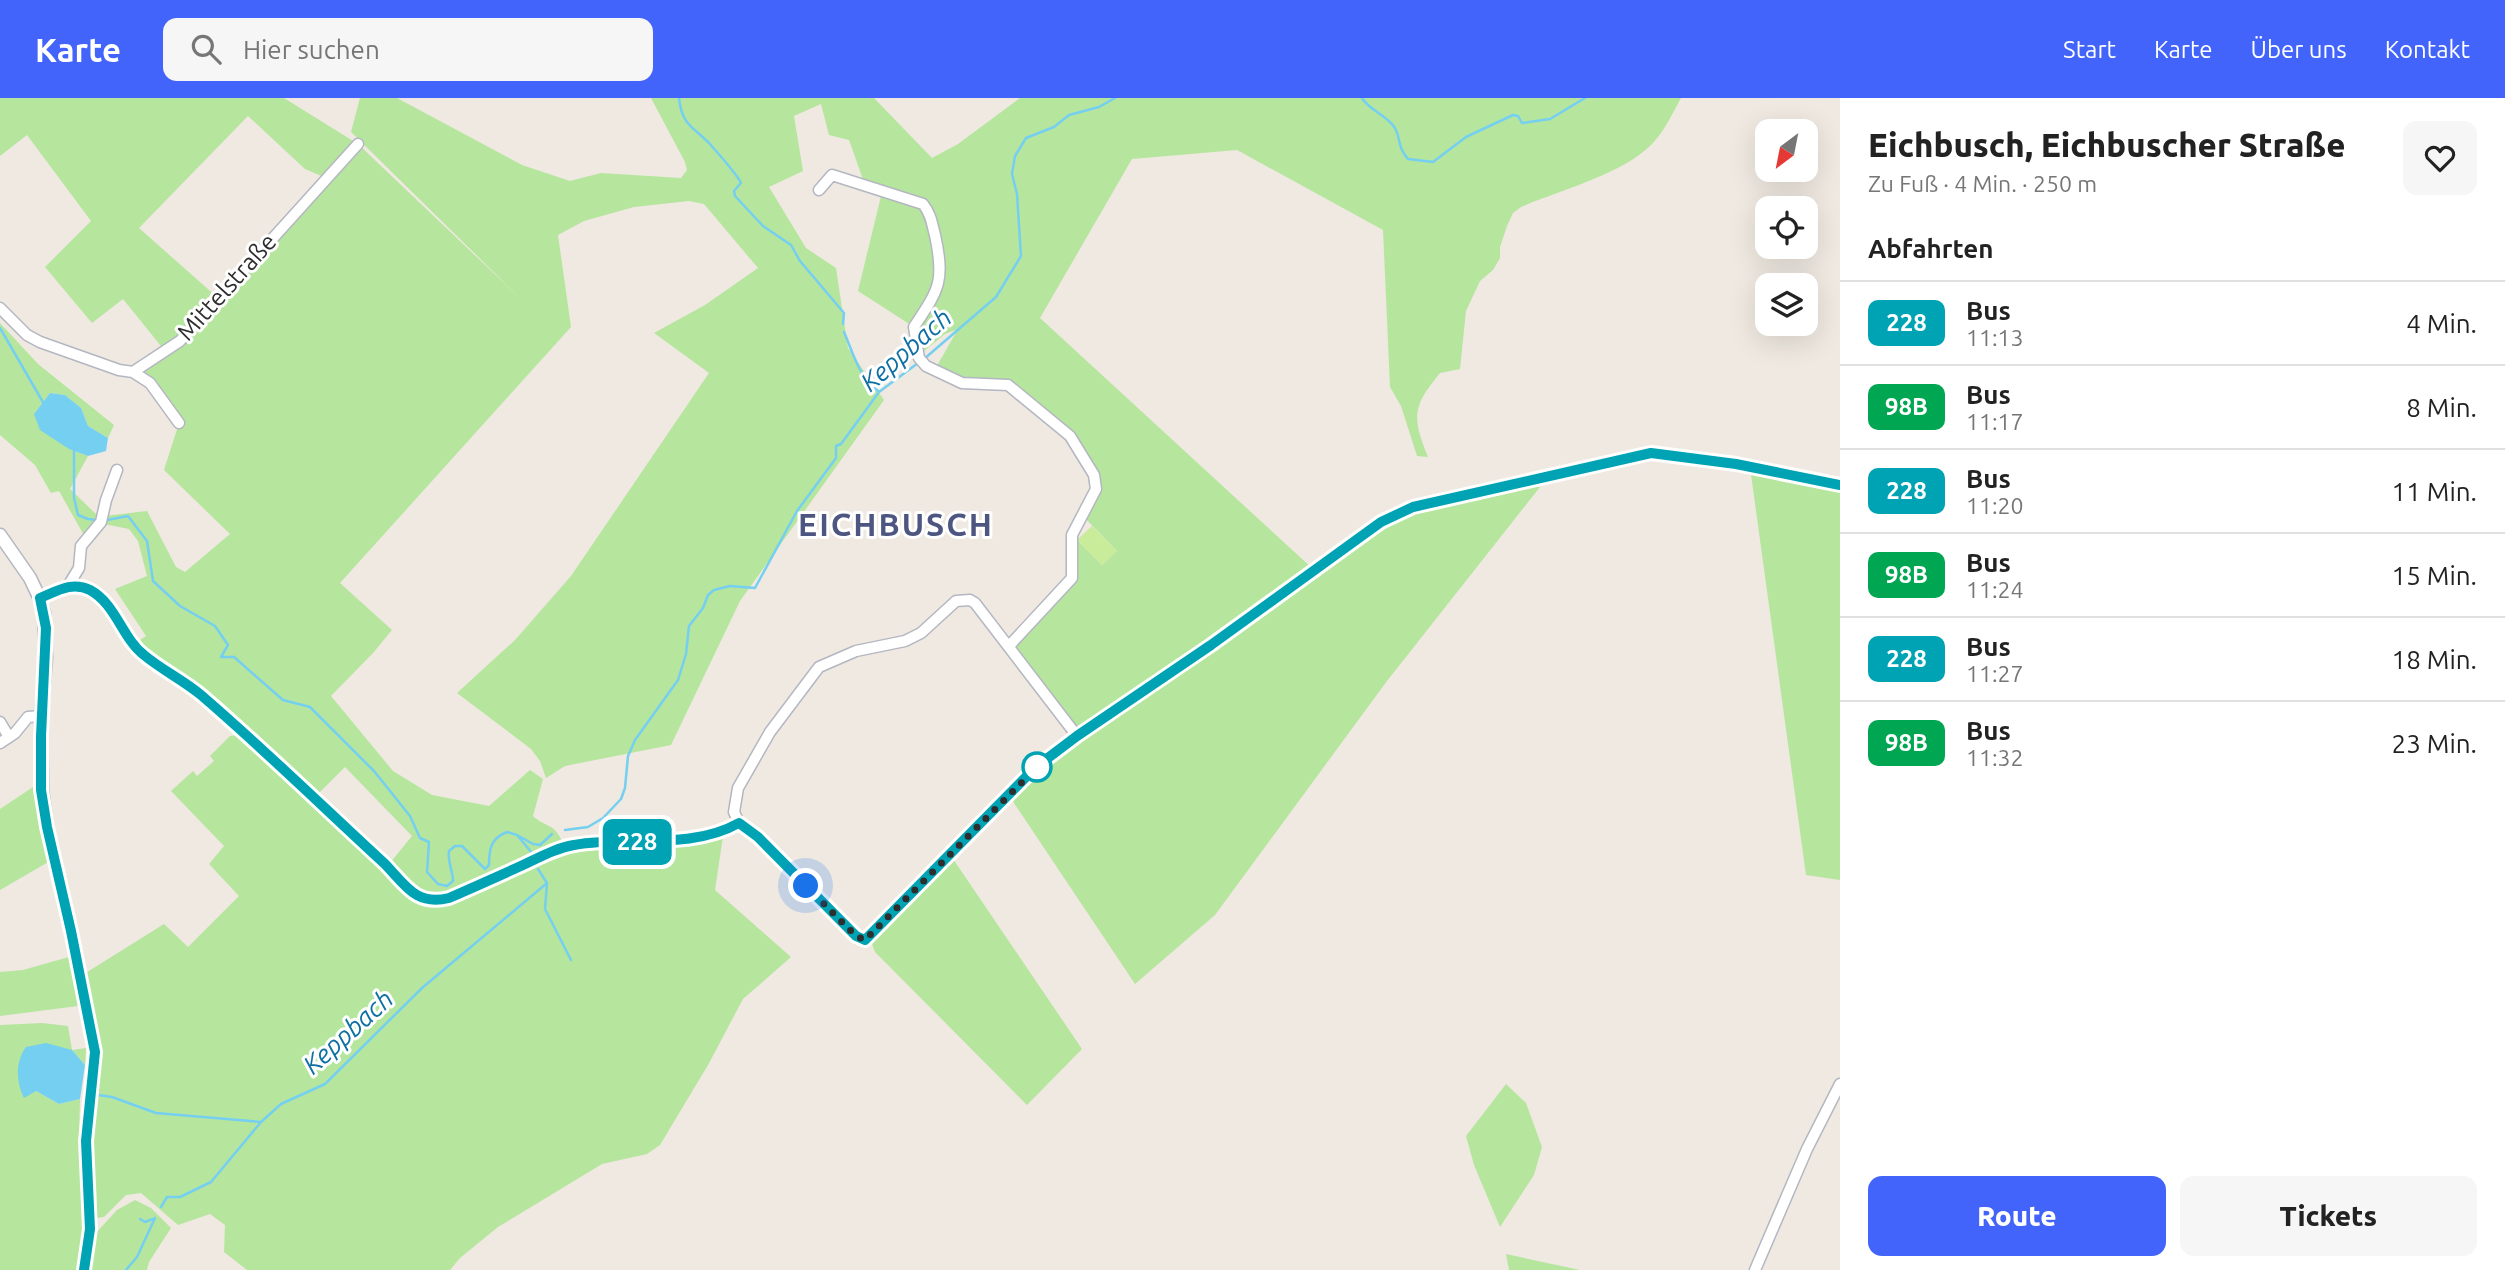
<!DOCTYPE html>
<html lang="de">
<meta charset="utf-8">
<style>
:root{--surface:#fff;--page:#f6f6f6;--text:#222;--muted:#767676;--line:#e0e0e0;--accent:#4264fb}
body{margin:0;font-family:Ubuntu,sans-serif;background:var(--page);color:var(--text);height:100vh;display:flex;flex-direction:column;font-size:26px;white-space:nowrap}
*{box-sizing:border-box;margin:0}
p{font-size:23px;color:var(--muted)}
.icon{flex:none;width:38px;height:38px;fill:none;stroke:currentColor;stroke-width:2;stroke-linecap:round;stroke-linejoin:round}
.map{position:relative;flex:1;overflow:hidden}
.panel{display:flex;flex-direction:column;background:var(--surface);width:665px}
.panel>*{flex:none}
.badge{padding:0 14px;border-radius:10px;font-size:24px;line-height:46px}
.needle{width:46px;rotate:212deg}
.fabs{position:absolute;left:1755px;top:21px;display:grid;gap:14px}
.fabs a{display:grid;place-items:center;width:63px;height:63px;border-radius:14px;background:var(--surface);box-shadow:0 7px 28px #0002;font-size:35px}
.you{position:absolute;width:35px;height:35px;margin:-18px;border:5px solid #fff;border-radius:50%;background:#1a73e8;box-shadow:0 0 0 10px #1a73e833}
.map>.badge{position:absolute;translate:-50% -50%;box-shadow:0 0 0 4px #fff}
h2{padding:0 28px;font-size:26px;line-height:63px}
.round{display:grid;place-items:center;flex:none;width:74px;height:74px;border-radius:14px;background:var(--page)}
.summary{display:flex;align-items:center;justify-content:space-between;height:119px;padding:0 28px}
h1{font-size:33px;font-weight:800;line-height:52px}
.cta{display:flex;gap:14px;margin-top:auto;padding:14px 28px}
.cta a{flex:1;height:80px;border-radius:14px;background:var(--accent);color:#fff;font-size:28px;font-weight:800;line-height:80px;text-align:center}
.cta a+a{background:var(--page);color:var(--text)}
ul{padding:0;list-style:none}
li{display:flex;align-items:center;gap:21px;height:84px;padding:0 28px;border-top:2px solid var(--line)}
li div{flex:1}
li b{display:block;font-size:26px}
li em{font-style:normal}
li .badge{min-width:77px;font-weight:700;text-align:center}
header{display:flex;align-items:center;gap:42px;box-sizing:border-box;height:98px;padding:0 35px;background:var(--accent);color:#fff}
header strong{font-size:33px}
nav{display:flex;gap:38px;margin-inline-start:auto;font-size:24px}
.search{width:490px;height:63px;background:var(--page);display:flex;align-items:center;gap:18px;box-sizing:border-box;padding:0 24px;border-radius:14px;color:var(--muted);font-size:26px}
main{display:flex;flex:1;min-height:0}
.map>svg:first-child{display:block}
</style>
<header>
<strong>Karte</strong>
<div class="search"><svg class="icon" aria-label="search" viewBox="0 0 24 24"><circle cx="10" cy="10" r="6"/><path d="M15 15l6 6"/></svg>Hier suchen</div>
<nav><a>Start</a><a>Karte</a><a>Über uns</a><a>Kontakt</a></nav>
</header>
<main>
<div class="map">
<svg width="1840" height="1172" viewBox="0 0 1840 1172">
<rect width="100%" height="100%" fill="#efe9e1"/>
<path fill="#b6e59e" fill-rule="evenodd" d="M0,0H284L358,46L522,202L351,34L360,0H397L522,67L570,83L601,75L681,80L687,72L685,64L651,0H874L932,60L958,46L1020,0H1681C1672,16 1665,32 1652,46C1623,76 1560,92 1521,109L1513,115L1507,128L1500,149V160L1493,172L1480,183L1466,213L1460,271L1440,275C1412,309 1412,319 1428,359L1417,358L1401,308L1390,289L1383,132L1237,52L1132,61L1040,220L1314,472L1381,424L1503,387L1540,389L1387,583L1215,817L1135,886L1010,699L1043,668L1075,643L1009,548L1072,480V437L1102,467L1117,453L1081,416L1096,392L1070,338L1009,287L982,285L934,273L958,231L945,236L919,257L914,229L858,193L882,94L865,87L849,42L829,37L821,6L794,18L803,73L769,89L806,150L836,170L848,250L884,302L740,503L671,647L565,668L546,680L540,663L531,651L457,595L515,542L571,478L709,275L654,235L705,207L758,170L704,106L689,103L634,109L584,123L558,137L571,229L340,485L392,532L373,555L331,598L393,673L432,697L489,708L530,672L543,681L533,718C538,723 542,724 549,728C559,733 562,743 566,753L595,748L723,738L715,792L791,859L743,901L708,967L660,1047L647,1056L602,1066L498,1129L460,1160L450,1172H247L224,1154L225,1127L210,1116L178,1127L141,1095L126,1097L104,1119L96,1120L94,1115L90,1046L98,992L99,955L84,876L164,826L188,849L239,798L209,766L224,748L171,693L193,673L197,678L214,663L210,658L230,638L237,637L377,760L405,797L416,804L430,806L390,765L412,738L345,669L317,697L137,544L146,538L115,491L147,478L138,443L129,431L104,426V418L147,413L176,469L185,474L230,436L164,372L179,325L133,274L165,253L123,201L92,225L45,169L91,123L27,37L0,58ZM248,18L305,71L326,80L218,200L139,130Z
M0,225L38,266L114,327L108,340L88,328L81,310L65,297L50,295L34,316L69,351L88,358L70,391L98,418L85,439L59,393L51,395L35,367L0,337Z
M1750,369L1840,388V782L1806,777Z
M36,687L41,726L50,763L0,792V711Z
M951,758L1082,951L1027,1007L875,854L871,843L876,835Z
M69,859L78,908L0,918V874L23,872Z
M42,925L68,928L72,952L86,950L85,967L72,952L36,993L59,1006L80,1001L79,1037L85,1130L79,1172H0V927Z
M1506,986L1526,1005L1542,1049L1534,1077L1500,1129L1474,1067L1466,1038Z
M135,1102L151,1110L171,1130L149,1164L147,1172H88L94,1137L117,1112Z
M1506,1156L1580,1172H1509Z"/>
<path fill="#c9ec9a" d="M1092,428L1117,453L1102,467L1077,442Z"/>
<path fill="#75cff0" d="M50,295L65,297L81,310L88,328L108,340L106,353L88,358L69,351L40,332L34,316Z
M46,945L72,952L85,967L80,1001L59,1006L36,993L24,1000C16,984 15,964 26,949Z"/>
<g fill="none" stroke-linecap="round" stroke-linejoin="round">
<path stroke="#75cff0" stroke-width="2.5" d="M679,0C682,27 692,28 709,45C717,54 736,75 741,85L734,93L735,98L763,128L791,147L800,163L844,215L843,226
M1362,0C1370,13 1387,17 1395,30C1401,41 1397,48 1408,61L1433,64L1466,39L1513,17L1518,18L1522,25L1550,21L1585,0
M0,230L44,306
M844,234C854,257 858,277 878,293
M924,261L996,199L1021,158L1017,96L1012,76L1015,58L1026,40L1054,29L1069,17L1099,9L1115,0
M72,349L74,352V400L78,417L88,421L96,422
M107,422L128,418L147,443L153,483L180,508L215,528L228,547L221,559H234L283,602L310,609L374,673L410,718L420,740L429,744L427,774L438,786L447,788L453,783C453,772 447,764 449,753L455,748H462L485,771L489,767C489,751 491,740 507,734L517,737
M565,732L588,729L603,720L621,701L625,690L628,658L635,642L678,582L686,556L689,528L703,510L708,497L714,492L730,488L755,490L797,413L836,360V348L841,346L879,294L918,265
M532,755L517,737L533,746L540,747L552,736
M547,785L545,811L571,862
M98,997L112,999L156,1015L261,1024
M161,1109L167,1099H180L211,1084L261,1024L281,1006L325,986L422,890L547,785L538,771
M140,1121L145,1124L153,1121
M126,1172L137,1159L155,1120"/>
<g stroke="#b4b7c1" stroke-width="13">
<path id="minor" d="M819,92L832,77L923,106C931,116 932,126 935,137C945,184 939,191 914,229L919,260L926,268L962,285L1008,287L1070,338L1094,377L1096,391L1072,437V480L1009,548
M0,210L27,237L40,244L119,272L133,274L180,243L358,46
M133,274L150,285L179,325
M68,488L79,470L81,448L101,424L106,402L117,372
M40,501C57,493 72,483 90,492C116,506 122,540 144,557C162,572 183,582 201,597C264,651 324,709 385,766C406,788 416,808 449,800C474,789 499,778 523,767C540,759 556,750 574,747C628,737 689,753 739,725
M0,624L9,639
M1077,638L975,505L970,502L956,503L921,535L905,543L856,553L819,569L770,634L738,690L734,714L739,725L758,739L856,838L865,842L1036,669L1077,638L1211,547L1381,424L1413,409L1651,355L1736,366L1840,387
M0,645L15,635L28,619L41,618
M1755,1172L1807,1051L1840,986"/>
</g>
<g stroke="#b4b7c1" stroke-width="15">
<path id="tertiary" d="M0,437L30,480L40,501L44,515L46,560L41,618L42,692L47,729L71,833L95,954L86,1043L90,1131L84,1172"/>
</g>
<use href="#minor" stroke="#fff" stroke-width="10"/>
<use href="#tertiary" stroke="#fff" stroke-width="12"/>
</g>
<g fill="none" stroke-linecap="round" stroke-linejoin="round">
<g stroke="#fff" stroke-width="16">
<path id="line" d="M84,1172L90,1131L86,1043L95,954L71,833L47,729L41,692V638L46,530L40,500C57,493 72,483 90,492C116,506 122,540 144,557C162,572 183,582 201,597C264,651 324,710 385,766C406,788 416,808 449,800C474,789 499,778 523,767C540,759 556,750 574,747C628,737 689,753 739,725L758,739L856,838L865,842L1036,669L1077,638L1211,547L1381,424L1413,409L1651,355L1736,366L1840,387"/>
</g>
<use href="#line" stroke="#00a3b4" stroke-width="10"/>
<path stroke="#2e2e2e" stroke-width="7" stroke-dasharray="0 12.6" d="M806,788L856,838L865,842L1037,669"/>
</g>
<circle fill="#fff" stroke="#00a3b4" stroke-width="3.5" cx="1037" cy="669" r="14"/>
<g text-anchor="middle" stroke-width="6" stroke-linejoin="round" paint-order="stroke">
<g font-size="24" fill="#2e2e2e" stroke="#fff">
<text transform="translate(227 189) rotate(-48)" y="8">Mittelstraße</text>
</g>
<g font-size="26" font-style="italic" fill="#0d6fa3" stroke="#fff">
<text transform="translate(906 252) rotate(-41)" y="9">Keppbach</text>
<text transform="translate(348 934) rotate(-42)" y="9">Keppbach</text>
</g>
<g font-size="32" font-weight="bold" letter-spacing="2" fill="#4d5680" stroke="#fff">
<text x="896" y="438">EICHBUSCH</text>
</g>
</g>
</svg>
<div class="fabs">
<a><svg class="needle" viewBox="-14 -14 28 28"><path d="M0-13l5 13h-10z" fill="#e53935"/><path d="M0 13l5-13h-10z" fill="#767676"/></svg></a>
<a><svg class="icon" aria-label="locate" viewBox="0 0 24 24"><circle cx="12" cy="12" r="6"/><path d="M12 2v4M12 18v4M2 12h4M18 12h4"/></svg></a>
<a><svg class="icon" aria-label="layers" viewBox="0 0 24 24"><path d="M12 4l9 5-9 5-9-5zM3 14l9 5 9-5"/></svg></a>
</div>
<div class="you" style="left:806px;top:788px"></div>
<b class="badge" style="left:637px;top:744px;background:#00a3b4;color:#fff">228</b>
</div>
<section class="panel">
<div class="summary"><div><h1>Eichbusch, Eichbuscher Straße</h1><p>Zu Fuß · 4 Min. · 250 m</p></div><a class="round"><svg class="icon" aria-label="heart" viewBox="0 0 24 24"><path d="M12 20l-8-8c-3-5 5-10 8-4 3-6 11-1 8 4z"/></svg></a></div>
<h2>Abfahrten</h2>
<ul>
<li><span class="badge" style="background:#00a3b4;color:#fff">228</span><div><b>Bus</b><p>11:13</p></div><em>4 Min.</em></li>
<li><span class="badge" style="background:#00a651;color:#fff">98B</span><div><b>Bus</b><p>11:17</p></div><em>8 Min.</em></li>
<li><span class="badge" style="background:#00a3b4;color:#fff">228</span><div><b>Bus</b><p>11:20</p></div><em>11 Min.</em></li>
<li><span class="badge" style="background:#00a651;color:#fff">98B</span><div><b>Bus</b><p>11:24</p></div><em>15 Min.</em></li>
<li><span class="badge" style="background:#00a3b4;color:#fff">228</span><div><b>Bus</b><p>11:27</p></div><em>18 Min.</em></li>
<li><span class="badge" style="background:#00a651;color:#fff">98B</span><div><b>Bus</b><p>11:32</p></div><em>23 Min.</em></li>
</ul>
<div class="cta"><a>Route</a><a>Tickets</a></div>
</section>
</main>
